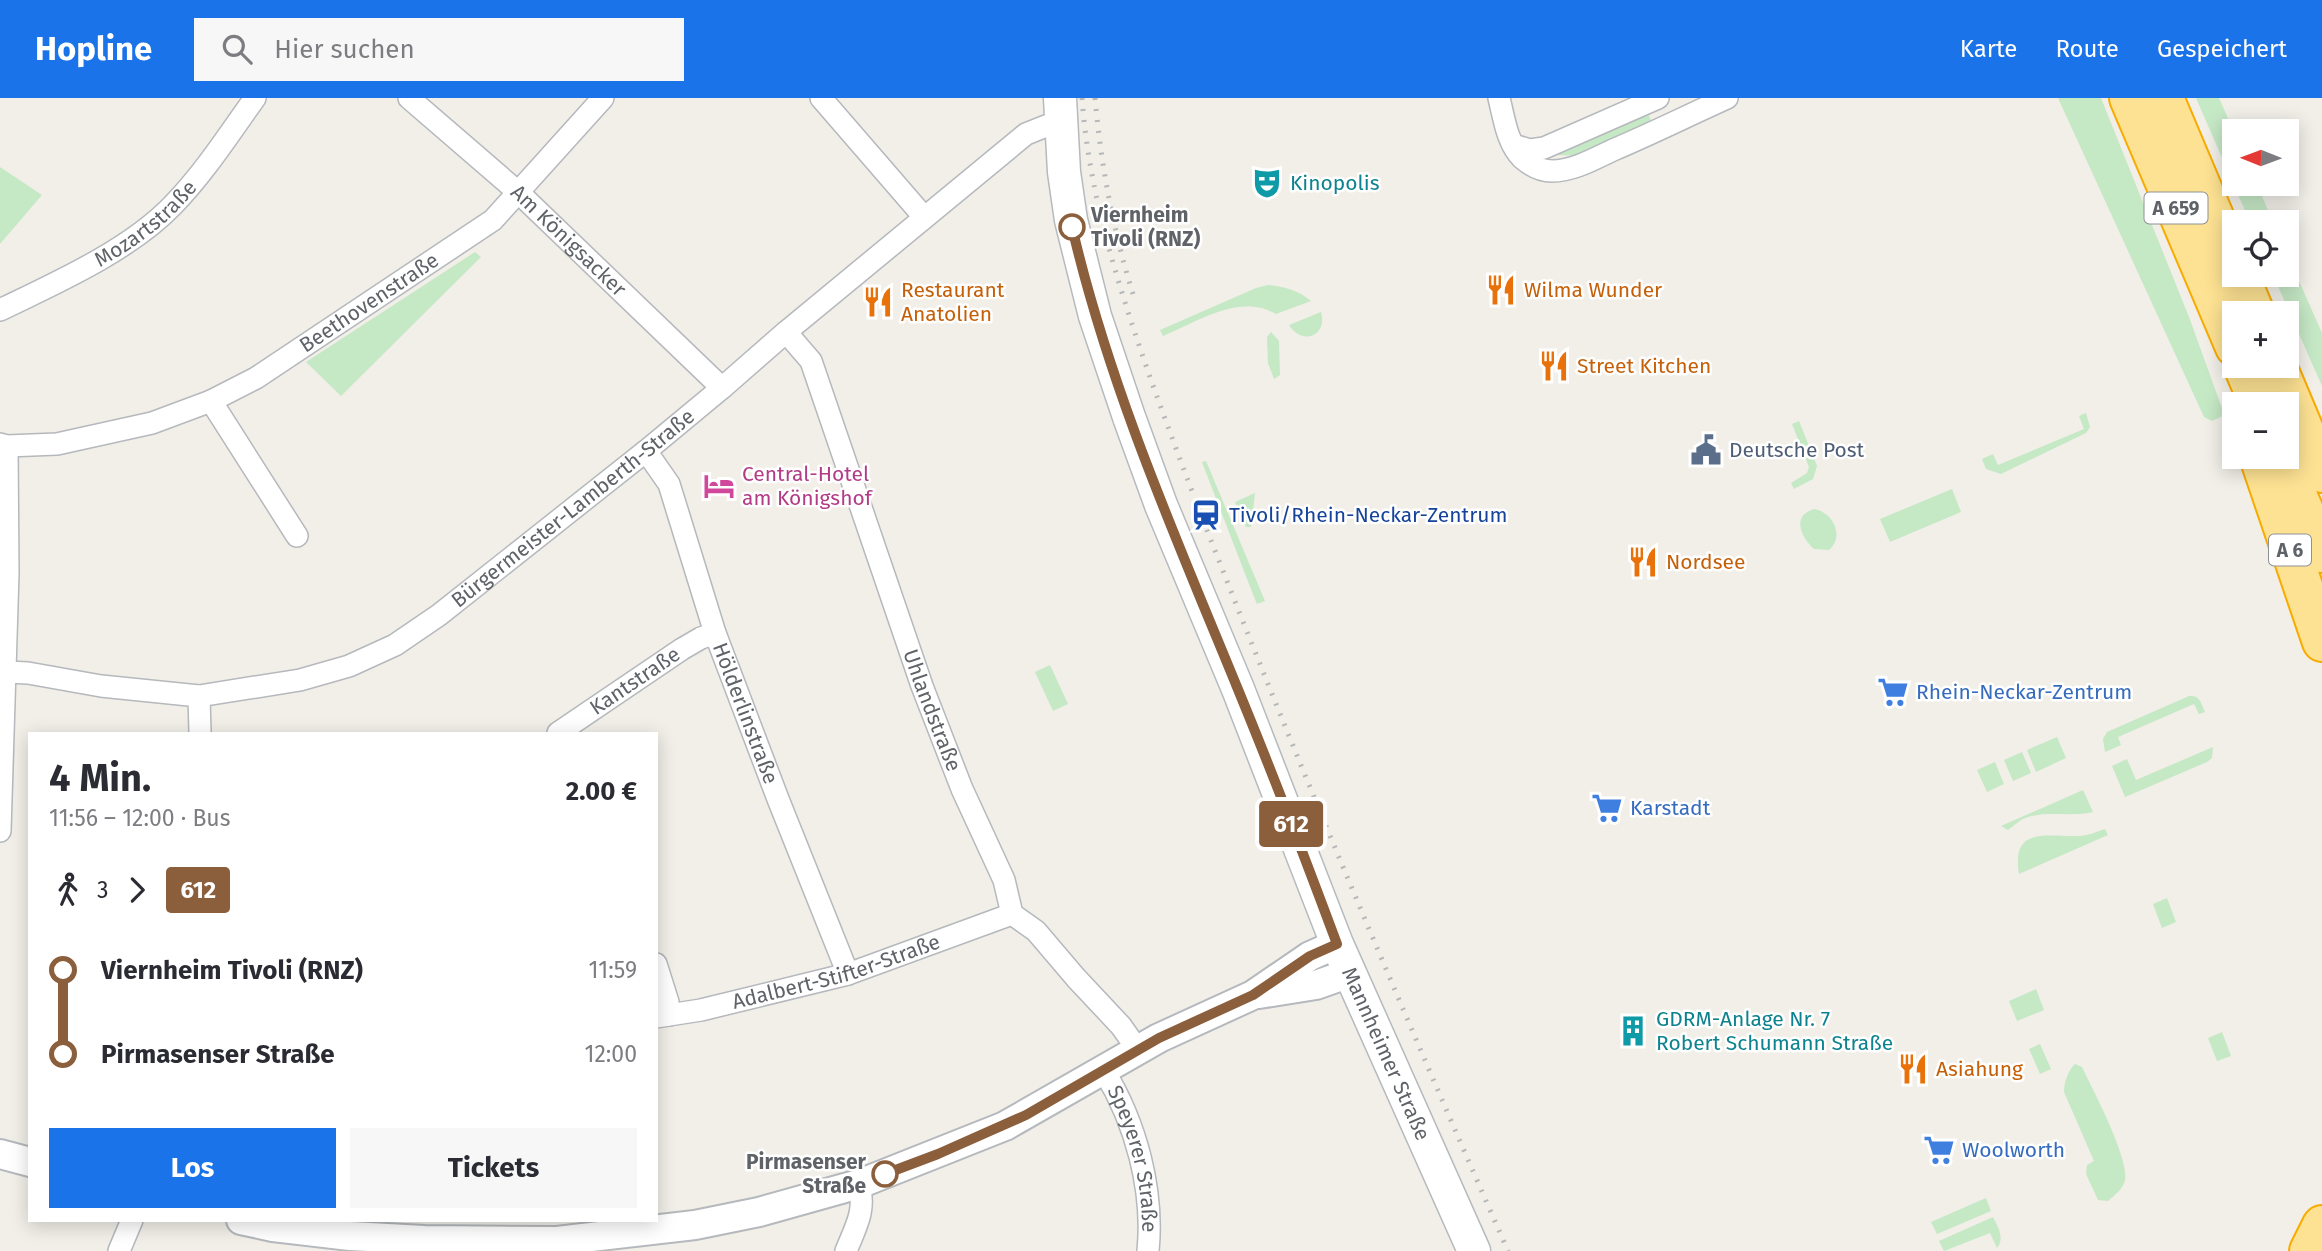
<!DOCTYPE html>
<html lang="de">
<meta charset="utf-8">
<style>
:root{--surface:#fff;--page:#f7f7f7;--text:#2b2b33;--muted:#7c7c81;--accent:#1a73e8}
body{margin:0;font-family:"Fira Sans",sans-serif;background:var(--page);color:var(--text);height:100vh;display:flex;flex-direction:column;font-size:26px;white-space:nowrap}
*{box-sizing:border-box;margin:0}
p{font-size:23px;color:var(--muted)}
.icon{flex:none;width:38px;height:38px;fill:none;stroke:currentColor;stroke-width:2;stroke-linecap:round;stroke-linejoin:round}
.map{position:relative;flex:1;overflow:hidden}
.sheet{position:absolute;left:28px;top:634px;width:630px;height:490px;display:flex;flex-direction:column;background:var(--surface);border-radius:0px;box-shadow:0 4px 18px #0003}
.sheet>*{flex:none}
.badge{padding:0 14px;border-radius:5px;font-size:24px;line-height:46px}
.needle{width:46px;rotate:271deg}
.buttons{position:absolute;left:2222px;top:21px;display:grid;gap:14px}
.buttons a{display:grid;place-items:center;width:77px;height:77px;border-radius:0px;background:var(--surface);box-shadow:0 4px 18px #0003;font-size:35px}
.map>.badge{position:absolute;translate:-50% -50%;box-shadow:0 0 0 4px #fff}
.legs{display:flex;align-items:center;gap:10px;height:77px;padding:0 21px;font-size:23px}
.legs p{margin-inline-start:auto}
.headline{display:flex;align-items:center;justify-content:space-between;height:119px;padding:0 21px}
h1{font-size:38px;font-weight:700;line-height:52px}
.primary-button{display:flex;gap:14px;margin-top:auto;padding:14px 21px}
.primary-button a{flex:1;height:80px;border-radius:0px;background:var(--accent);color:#fff;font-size:28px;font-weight:700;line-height:80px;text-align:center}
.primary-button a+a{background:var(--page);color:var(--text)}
ul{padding:0 21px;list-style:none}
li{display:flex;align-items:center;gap:24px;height:84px;font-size:26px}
li i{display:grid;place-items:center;width:10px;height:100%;margin:0 9px;background:currentColor}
li i::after{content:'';width:18px;height:18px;margin:-9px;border:5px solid;border-radius:50%;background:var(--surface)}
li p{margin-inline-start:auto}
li:first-child i{background:linear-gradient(#0000 50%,currentColor 0)}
li:last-child i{background:linear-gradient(currentColor 50%,#0000 0)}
header{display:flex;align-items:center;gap:42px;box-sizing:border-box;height:98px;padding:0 35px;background:var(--accent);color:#fff}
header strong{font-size:33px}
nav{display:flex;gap:38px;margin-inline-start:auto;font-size:24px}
.search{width:490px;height:63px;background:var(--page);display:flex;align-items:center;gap:18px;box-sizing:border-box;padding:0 24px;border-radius:0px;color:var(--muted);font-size:26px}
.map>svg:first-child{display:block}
</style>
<header>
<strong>Hopline</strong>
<div class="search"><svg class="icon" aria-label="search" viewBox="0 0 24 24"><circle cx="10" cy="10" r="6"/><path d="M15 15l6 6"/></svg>Hier suchen</div>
<nav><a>Karte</a><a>Route</a><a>Gespeichert</a></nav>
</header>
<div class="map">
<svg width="2322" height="1153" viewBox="0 0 2322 1153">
<rect width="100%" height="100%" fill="#f1efe8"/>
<path fill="#c5e8c5" d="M2058,0H2101L2189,219L2223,313L2221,319L2212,323L2204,319Z
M2196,0H2219L2235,36V86H2257L2273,124H2250Z
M1648,15L1653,28L1584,58L1557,57L1556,54Z
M0,69L42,97L0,146Z
M475,154L481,159L341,298L306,264Z
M2287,156L2322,235V288L2273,177H2287Z
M1268,187C1285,189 1298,192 1311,203L1276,216C1270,213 1262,209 1255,209C1224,205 1190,227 1163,238L1160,232L1256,190Z
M1321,214C1328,238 1302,248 1289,227Z
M1271,234L1279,243L1280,277L1274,281L1268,265L1267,239Z
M2086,315L2090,329L2086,335L2001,376L1986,371L1982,361L1993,356L1998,367L2084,331L2079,318Z
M1799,323L1817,368L1813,381L1794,391L1791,385L1807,375L1809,369L1792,326Z
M1206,363L1265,503L1257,506L1254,499L1202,364Z
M1952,391L1961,414L1890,444L1880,421Z
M1255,395L1251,429H1246L1235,404Z
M1814,411C1833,414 1845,438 1829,452L1814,451C1801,439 1791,418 1814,411Z
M1050,567L1068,606L1053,613L1035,574Z
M2189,598C2200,597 2201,605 2205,614L2199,616L2194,606L2118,639L2121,647L2105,654L2103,641L2107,634Z
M2057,639L2066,660L2036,674L2027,652Z
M2213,649L2212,660L2207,664L2125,699L2112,668L2127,661L2136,682Z
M2022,654L2031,675L2013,683L2004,662Z
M1995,664L2004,686L1987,694L1977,672Z
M2083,692L2093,714C2072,719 2048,713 2028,719C2020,721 2015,727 2008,732L2001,728Z
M2105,731L2108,737L2019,776C2011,728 2046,739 2078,738C2088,738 2096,734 2105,731Z
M2167,800L2176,824L2162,830L2153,806Z
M2036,891L2044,912L2017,923L2009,903Z
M2222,934L2231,958L2217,963L2208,940Z
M2040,946L2051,971L2040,976L2029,951Z
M2075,966L2082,969C2093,992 2129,1060 2125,1082C2123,1091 2115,1097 2108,1103L2098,1102L2086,1076L2087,1067L2094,1063L2064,994C2064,985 2068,972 2075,966Z
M1986,1100L1991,1113L1937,1136L1931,1124Z
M1993,1119C1998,1129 2005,1140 1997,1150L1990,1135L1944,1153L1939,1143Z"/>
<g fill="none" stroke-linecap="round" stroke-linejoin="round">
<g stroke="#b5b8bc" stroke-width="24">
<g id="minor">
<path id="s1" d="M409,0L519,95L722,290"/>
<path d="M821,0L924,119"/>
<path d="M1499,0C1504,20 1507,45 1522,60C1530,67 1541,73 1552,73C1573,73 1594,61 1613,52C1651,36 1689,17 1727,0"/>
<path d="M1513,47L1530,52L1544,50L1658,0"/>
<path id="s2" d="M0,212C56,185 130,152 173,107C205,74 229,36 255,0"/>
<path id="s3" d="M786,234L811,263L922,588L962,691L1004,782L1012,816L1036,833L1076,880L1121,928L1138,952"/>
<path d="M211,303L297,438"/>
<path id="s4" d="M0,346L7,348L57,346L152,325L211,303L256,280L493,122L603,0"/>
<path id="s5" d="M646,353L669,386L715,535L778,701L848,876"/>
<path id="s6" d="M6,574L28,575L101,588L199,598L300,582L349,568L395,547L439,517L646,353L722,290L786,234L1026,36L1046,28L1061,26"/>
<path d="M199,598L200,635"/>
<path id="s7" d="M558,635L682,551L701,540L715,535"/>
<path d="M0,733L8,475L7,348"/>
<path d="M656,866L668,904L669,917"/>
<path id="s8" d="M656,919L701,912L848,876L1012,816"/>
<path id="s9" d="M1104,973C1136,1025 1154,1092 1148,1153"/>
<path d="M119,1153L132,1122"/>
<path d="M846,1153C856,1128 866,1113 859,1086"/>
</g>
</g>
<g stroke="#b5b8bc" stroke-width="32">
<path id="tertiary" d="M1259,896L1316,887L1350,875
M0,1056L30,1064
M241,1122L273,1129L350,1138L424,1142L557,1143L695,1127L759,1114L859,1086L1005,1028L1159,940L1253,897L1310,858L1337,846"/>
</g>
<g stroke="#b6babf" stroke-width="35">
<g id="secondary">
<path id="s10" d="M1060,0L1064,74L1071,122L1095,218L1129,319L1161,407L1238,591L1337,846L1474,1153"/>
</g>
</g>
<g stroke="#f9ab00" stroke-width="42">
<path id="motorway" d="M2129,0L2235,249
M2164,0L2235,168
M2239,177L2255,215
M2243,268L2259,306
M2277,268L2322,375
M2259,359L2322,544
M2290,380L2322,455
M2309,1153L2322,1127"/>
</g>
<use href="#minor" stroke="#fff" stroke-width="21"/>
<use href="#tertiary" stroke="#fff" stroke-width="28"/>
<use href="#secondary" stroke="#fff" stroke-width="32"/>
<use href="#motorway" stroke="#fde293" stroke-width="38"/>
<path stroke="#b6b7b8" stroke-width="5" stroke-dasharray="2 9" stroke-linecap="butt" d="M1082,0C1089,98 1119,190 1151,282C1174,346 1198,410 1223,473C1313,702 1409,928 1508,1153
M1095,0C1101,67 1113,132 1133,196"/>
</g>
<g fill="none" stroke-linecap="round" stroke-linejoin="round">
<g stroke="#fff" stroke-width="16">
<path id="line-1" d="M885,1076L938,1056L1026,1017L1159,940L1253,897L1310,858L1337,846C1305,760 1272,674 1237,589C1175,438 1109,288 1072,129"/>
</g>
<use href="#line-1" stroke="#8b5e3c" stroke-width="10"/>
</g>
<defs>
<g id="theatre-bare" transform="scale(2.415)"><path d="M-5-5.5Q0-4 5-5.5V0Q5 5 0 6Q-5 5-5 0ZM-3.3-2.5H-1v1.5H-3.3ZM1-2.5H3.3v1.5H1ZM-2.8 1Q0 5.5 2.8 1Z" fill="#0f9aa8" stroke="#fff" stroke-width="2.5" paint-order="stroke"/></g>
<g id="restaurant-bare" transform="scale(2.415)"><path d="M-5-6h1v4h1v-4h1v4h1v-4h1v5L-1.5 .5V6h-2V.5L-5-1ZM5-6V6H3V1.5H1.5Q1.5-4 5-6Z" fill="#e8710a" stroke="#fff" stroke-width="2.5" paint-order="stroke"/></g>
<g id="civic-bare" transform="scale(2.415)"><path d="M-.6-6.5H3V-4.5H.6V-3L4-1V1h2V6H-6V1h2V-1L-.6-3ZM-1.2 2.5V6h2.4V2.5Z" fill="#5c6f8a" stroke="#fff" stroke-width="2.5" paint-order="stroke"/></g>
<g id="hotel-bare" transform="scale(2.415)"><path d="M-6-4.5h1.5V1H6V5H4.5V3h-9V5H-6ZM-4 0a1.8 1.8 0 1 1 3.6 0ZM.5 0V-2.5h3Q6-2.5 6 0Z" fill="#d1479c" stroke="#fff" stroke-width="2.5" paint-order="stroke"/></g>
<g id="station-bare" transform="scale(2.415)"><path d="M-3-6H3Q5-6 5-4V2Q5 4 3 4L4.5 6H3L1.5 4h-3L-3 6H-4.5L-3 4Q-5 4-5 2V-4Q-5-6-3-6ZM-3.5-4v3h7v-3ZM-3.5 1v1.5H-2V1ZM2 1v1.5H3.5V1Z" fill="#1a4fb4" stroke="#fff" stroke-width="2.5" paint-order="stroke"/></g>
<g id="supermarket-bare" transform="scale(2.415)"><path d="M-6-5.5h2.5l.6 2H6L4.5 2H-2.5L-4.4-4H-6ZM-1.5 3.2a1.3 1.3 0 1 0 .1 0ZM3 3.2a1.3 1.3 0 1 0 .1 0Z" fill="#3f7fe0" stroke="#fff" stroke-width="2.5" paint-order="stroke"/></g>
<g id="building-bare" transform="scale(2.415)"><path d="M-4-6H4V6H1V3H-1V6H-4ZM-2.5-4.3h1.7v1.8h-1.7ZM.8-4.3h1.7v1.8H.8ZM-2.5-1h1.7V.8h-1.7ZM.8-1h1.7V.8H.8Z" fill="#0f9aa8" stroke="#fff" stroke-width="2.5" paint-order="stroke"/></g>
</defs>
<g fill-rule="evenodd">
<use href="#theatre-bare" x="1267" y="85"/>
<use href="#restaurant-bare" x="1501" y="192"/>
<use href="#restaurant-bare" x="878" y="204"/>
<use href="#restaurant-bare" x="1554" y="268"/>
<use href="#civic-bare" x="1706" y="352"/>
<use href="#hotel-bare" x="719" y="388"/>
<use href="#station-bare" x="1206" y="417"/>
<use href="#restaurant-bare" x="1643" y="464"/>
<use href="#supermarket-bare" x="1893" y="594"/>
<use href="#supermarket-bare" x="1607" y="710"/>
<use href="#building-bare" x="1633" y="933"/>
<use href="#restaurant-bare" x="1913" y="971"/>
<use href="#supermarket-bare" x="1939" y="1052"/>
</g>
<g fill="#fff" stroke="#8b5e3c" stroke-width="3.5">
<circle cx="1072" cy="129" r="12"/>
<circle cx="885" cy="1076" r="12"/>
</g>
<g text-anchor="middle" stroke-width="5" stroke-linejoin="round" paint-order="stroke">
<g fill="#fff" stroke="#8f9295" stroke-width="2">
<rect x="2144.5" y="94.5" width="63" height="31" rx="5"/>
<rect x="2269" y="436.5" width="42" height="31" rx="5"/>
</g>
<g font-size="19" font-weight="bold" fill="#5f6368">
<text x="2176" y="117">A 659</text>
<text x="2290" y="459">A 6</text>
</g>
<g font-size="21" fill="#0d838f" stroke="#fff" text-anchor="start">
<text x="1290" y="92">Kinopolis</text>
<text x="1656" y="928">GDRM-Anlage Nr. 7<tspan x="1656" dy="24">Robert Schumann Straße</tspan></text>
</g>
<g font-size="21" font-weight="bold" fill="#5f6368" stroke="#fff" text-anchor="start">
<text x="1091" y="124">Viernheim<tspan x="1091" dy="24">Tivoli (RNZ)</tspan></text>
<text x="866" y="1071" text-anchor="end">Pirmasenser<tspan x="866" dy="24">Straße</tspan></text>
</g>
<g font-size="21" fill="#5f6368" stroke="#fff">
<text dy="7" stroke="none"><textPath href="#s2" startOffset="170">Mozartstraße</textPath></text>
<text dy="7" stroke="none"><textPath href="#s1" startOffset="214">Am Königsacker</textPath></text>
<text dy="7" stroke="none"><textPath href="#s4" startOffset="404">Beethovenstraße</textPath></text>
<text dy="7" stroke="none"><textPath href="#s6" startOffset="623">Bürgermeister-Lamberth-Straße</textPath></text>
<text dy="7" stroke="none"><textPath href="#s7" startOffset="93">Kantstraße</textPath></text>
<text dy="7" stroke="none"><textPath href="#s3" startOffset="408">Uhlandstraße</textPath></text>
<text dy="7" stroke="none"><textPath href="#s5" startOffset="282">Hölderlinstraße</textPath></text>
<text dy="7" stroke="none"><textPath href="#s8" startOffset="186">Adalbert-Stifter-Straße</textPath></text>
<text dy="7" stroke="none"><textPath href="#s10" startOffset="1015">Mannheimer Straße</textPath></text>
<text dy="7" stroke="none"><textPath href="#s9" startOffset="94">Speyerer Straße</textPath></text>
</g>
<g font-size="21" fill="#c56008" stroke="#fff" text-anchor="start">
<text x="901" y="199">Restaurant<tspan x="901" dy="24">Anatolien</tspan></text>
<text x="1524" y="199">Wilma Wunder</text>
<text x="1577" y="275">Street Kitchen</text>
<text x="1666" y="471">Nordsee</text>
<text x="1936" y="978">Asiahung</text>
</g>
<g font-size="21" fill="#4e5e75" stroke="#fff" text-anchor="start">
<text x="1729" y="359">Deutsche Post</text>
</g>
<g font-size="21" fill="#b23c85" stroke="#fff" text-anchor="start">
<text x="742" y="383">Central-Hotel<tspan x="742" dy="24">am Königshof</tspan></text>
</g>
<g font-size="21" fill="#164399" stroke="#fff" text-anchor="start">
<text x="1229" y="424">Tivoli/Rhein-Neckar-Zentrum</text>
</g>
<g font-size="21" fill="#366cbe" stroke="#fff" text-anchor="start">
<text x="1916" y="601">Rhein-Neckar-Zentrum</text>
<text x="1630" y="717">Karstadt</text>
<text x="1962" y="1059">Woolworth</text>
</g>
</g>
</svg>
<div class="buttons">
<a><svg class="needle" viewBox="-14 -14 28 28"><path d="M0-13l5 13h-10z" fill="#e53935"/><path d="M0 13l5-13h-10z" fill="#7c7c81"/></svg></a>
<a><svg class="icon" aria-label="locate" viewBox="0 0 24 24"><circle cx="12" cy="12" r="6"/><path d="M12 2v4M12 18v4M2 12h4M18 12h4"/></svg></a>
<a>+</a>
<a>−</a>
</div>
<b class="badge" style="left:1291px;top:726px;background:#8b5e3c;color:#fff">612</b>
<section class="sheet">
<div class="headline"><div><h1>4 Min.</h1><p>11:56 – 12:00 · Bus</p></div><b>2.00 €</b></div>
<div class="legs"><svg class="icon" aria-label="walk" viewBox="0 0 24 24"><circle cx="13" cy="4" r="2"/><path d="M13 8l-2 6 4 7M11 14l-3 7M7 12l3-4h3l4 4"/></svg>3<svg class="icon" aria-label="forward" viewBox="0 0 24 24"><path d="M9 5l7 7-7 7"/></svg><b class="badge" style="background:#8b5e3c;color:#fff">612</b></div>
<ul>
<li><i style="color:#8b5e3c"></i><b>Viernheim Tivoli (RNZ)</b><p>11:59</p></li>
<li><i style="color:#8b5e3c"></i><b>Pirmasenser Straße</b><p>12:00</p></li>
</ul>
<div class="primary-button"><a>Los</a><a>Tickets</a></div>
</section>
</div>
